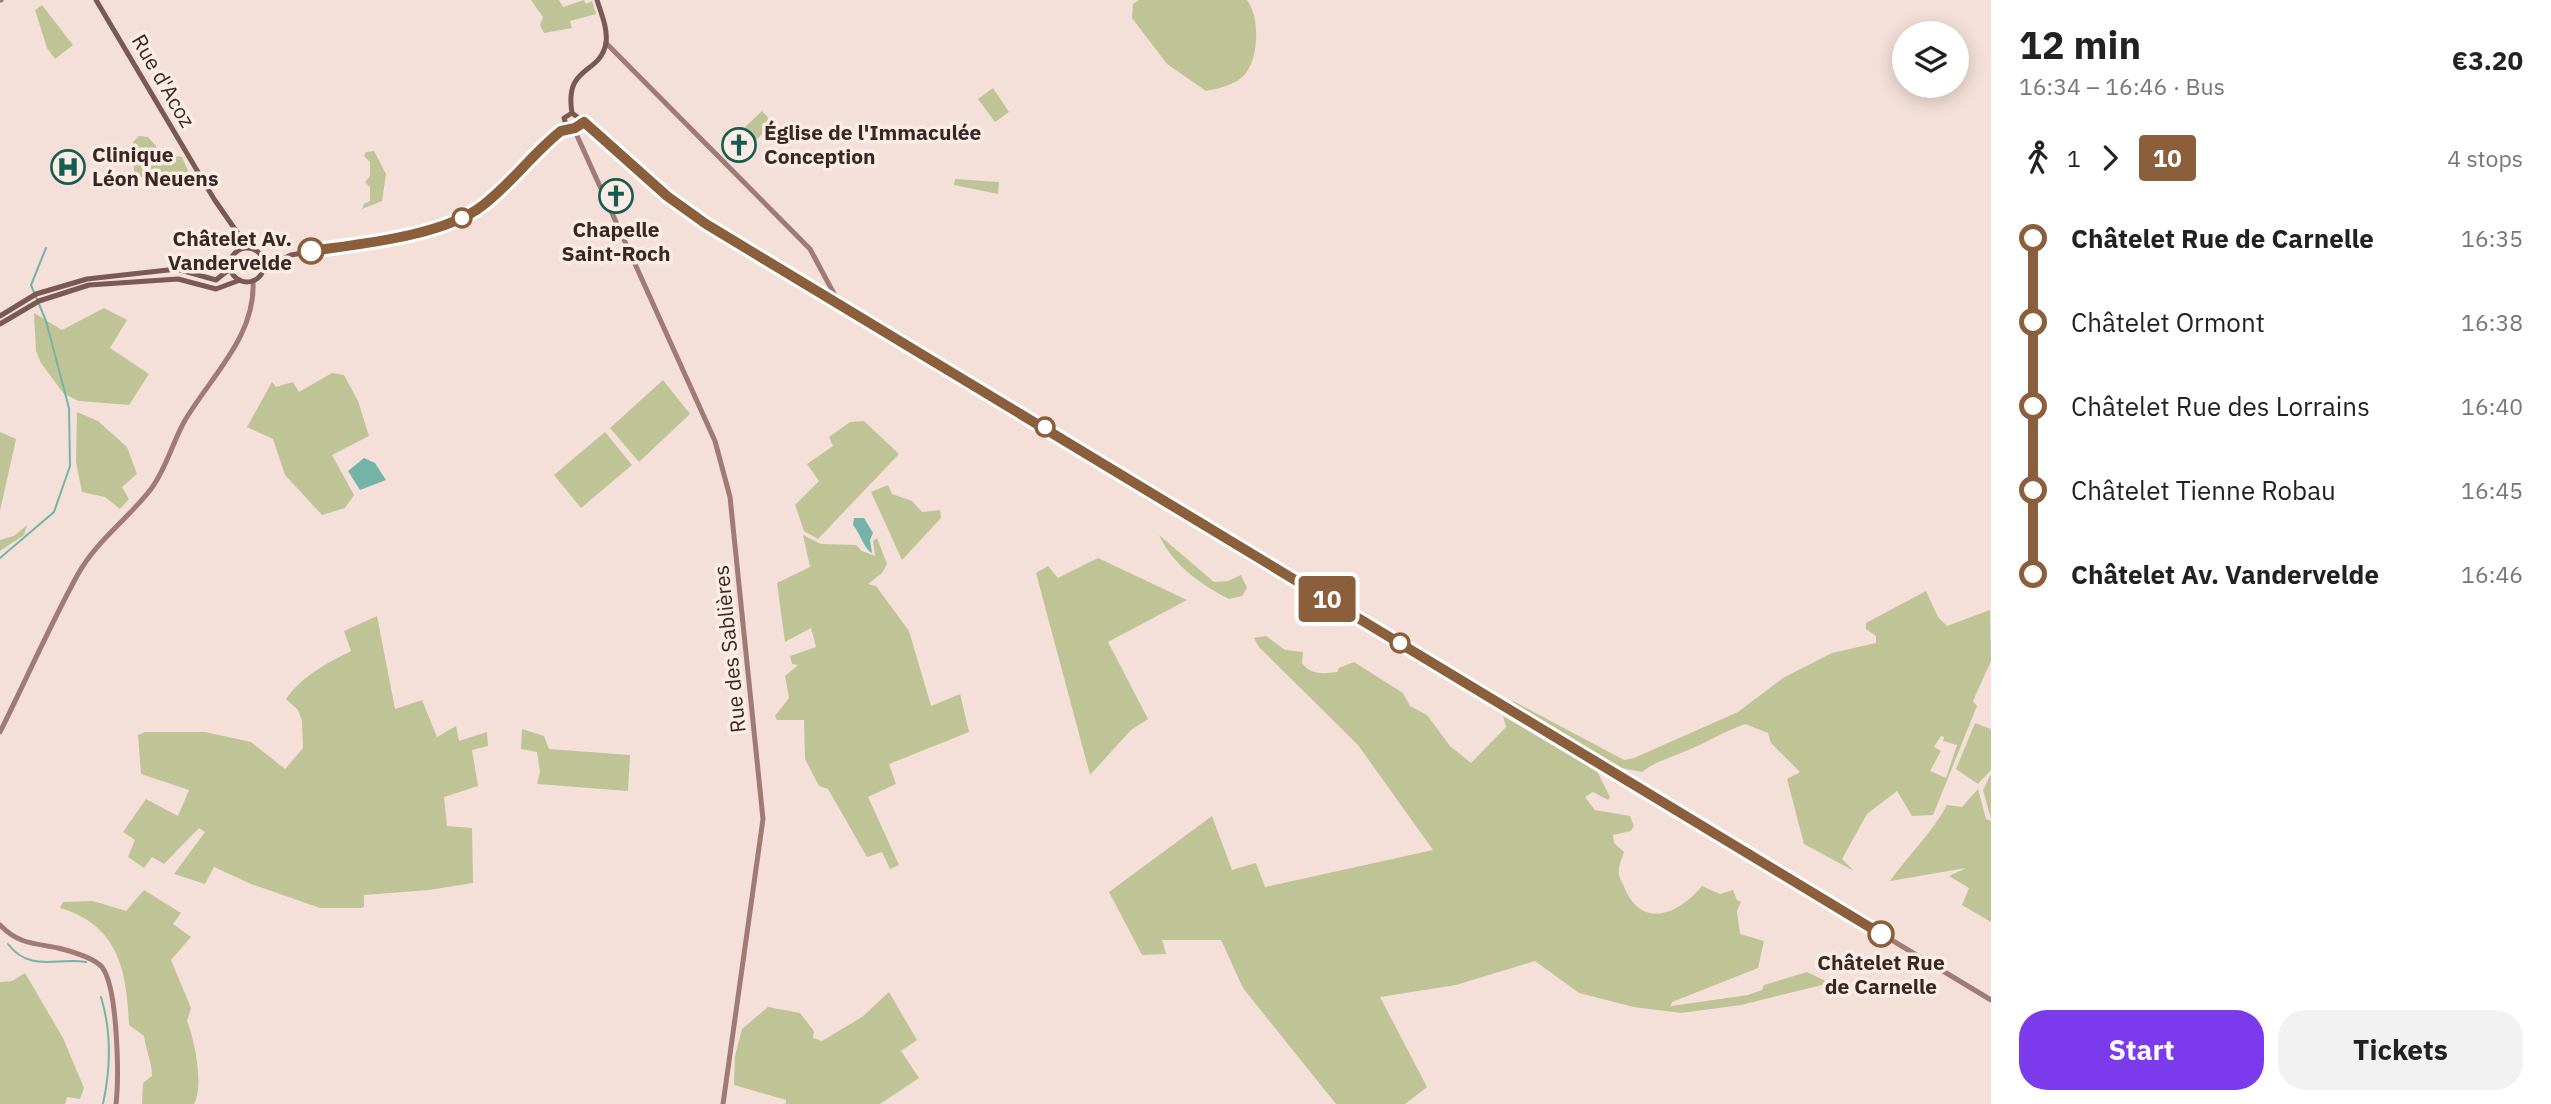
<!DOCTYPE html>
<meta charset="utf-8">
<style>
:root{--surface:#fff;--page:#f2f2f2;--text:#222;--muted:#767676;--accent:#7c3aed}
body{margin:0;font-family:"IBM Plex Sans",sans-serif;background:var(--page);color:var(--text);height:100vh;display:flex;flex-direction:column;font-size:26px;white-space:nowrap}
*{box-sizing:border-box;margin:0}
p{font-size:23px;color:var(--muted)}
.icon{flex:none;width:38px;height:38px;fill:none;stroke:currentColor;stroke-width:2;stroke-linecap:round;stroke-linejoin:round}
.map{position:relative;flex:1;overflow:hidden}
.side{display:flex;flex-direction:column;background:var(--surface);width:560px}
.side>*{flex:none}
.badge{padding:0 14px;border-radius:5px;font-size:24px;line-height:46px}
.fabs{position:absolute;left:1892px;top:21px;display:grid;gap:14px}
.fabs a{display:grid;place-items:center;width:77px;height:77px;border-radius:50%;background:var(--surface);box-shadow:0 4px 18px #0003;font-size:35px}
.map>.badge{position:absolute;translate:-50% -50%;box-shadow:0 0 0 4px #fff}
.legs{display:flex;align-items:center;gap:10px;height:77px;padding:0 28px;font-size:23px}
.legs p{margin-inline-start:auto}
.summary{display:flex;align-items:center;justify-content:space-between;height:119px;padding:0 28px}
h1{font-size:38px;font-weight:700;line-height:52px}
.cta{display:flex;gap:14px;margin-top:auto;padding:14px 28px}
.cta a{flex:1;height:80px;border-radius:28px;background:var(--accent);color:#fff;font-size:28px;font-weight:700;line-height:80px;text-align:center}
.cta a+a{background:var(--page);color:var(--text)}
ul{padding:0 28px;list-style:none}
li{display:flex;align-items:center;gap:24px;height:84px;font-size:26px}
li i{display:grid;place-items:center;width:10px;height:100%;margin:0 9px;background:currentColor}
li i::after{content:'';width:18px;height:18px;margin:-9px;border:5px solid;border-radius:50%;background:var(--surface)}
li p{margin-inline-start:auto}
li:first-child i{background:linear-gradient(#0000 50%,currentColor 0)}
li:last-child i{background:linear-gradient(currentColor 50%,#0000 0)}
main{display:flex;flex:1;min-height:0}
.map>svg:first-child{display:block}
</style>
<main>
<div class="map">
<svg width="1991" height="1104" viewBox="0 0 1991 1104">
<rect width="100%" height="100%" fill="#f4e0d8"/>
<path fill="#bfc497" fill-rule="evenodd" d="M531,0H559L563,7L584,0L586,4L592,1L596,14L570,21L572,28L544,33L540,25L543,17Z
M1139,0H1247C1260,18 1259,55 1246,73C1238,84 1218,89 1206,91L1167,64L1132,18L1133,4Z
M42,5L73,45L55,59L47,48L35,10Z
M993,88L1009,112L995,122L978,99Z
M762,111L773,123L755,141L745,127Z
M139,136L148,137L163,154L182,157L193,182C175,191 151,181 134,174L133,142Z
M374,151L386,174L382,201L362,209L364,204L370,201V187L365,182L370,176V162L364,156L366,152Z
M955,179L999,182L998,194L954,185Z
M104,308L127,320L110,348L149,374L129,405L79,401L64,394L41,363L36,351L34,313L62,330Z
M332,373L344,375L358,401L369,436L332,455L354,495L345,508L322,515L285,475L273,439L247,427L272,382L276,387L293,382L299,392Z
M663,380L690,414L639,462L610,428Z
M77,412L98,421L127,447L137,474L122,487L129,499L120,509L105,497L82,492L76,462Z
M864,421L899,454L818,539L804,531L795,505L819,481L807,464L833,446L829,437L850,422Z
M0,432L16,439L0,511Z
M605,432L632,465L581,508L554,475Z
M888,485L892,494L912,501L922,512L940,510L941,518L902,560L871,492Z
M27,525L24,535L0,551V540L14,536Z
M803,535L821,544L856,545L862,551L875,556L873,541L877,538L887,564L882,573L868,584L876,586L909,631L931,706L960,694L969,732L889,764L896,784L868,797L899,865L890,869L882,852L867,857L828,789L819,786L805,759L804,720H777L775,716L789,698L785,676L798,665L792,664L790,656L816,647L811,628L785,642L777,583L810,567Z
M1159,535L1214,582L1228,581L1241,575L1247,588L1242,596L1229,599C1200,584 1173,565 1159,535Z
M1098,558L1187,600L1108,642L1148,719L1131,730L1090,775L1036,573L1048,566L1058,578Z
M1926,591L1938,617L1947,626L1990,610L1991,661L1973,701L1977,706L1933,815L1912,816L1897,791L1867,814L1842,859L1854,871L1804,844L1787,779L1800,772L1771,743L1768,733L1745,724C1723,732 1702,745 1681,753C1666,759 1655,762 1642,772L1616,767L1511,703L1513,701L1624,760L1634,758L1738,712L1783,678L1832,653L1876,643V636L1866,629V623ZM1941,736L1944,737L1943,741L1957,745L1946,778L1930,771L1941,751L1934,747Z
M377,616L395,709L422,700L437,737L456,726L459,741L487,732L488,746L472,750L478,786L444,797L447,826L472,828L473,883L429,890L364,895V907L361,908H320L251,884L214,867L205,884L174,874L205,832L199,828L164,864L152,857L144,868L128,857L135,840L123,832L146,799L178,816L189,790L141,774L138,735L145,732H205L251,742L285,769L303,748L302,721L298,710L286,699C303,675 326,664 351,651L344,631Z
M1266,636L1285,650L1303,652L1302,663C1311,675 1323,674 1337,672L1339,668L1354,662L1403,693L1410,706L1427,715L1450,746L1471,763L1506,727L1503,716L1597,771L1610,797L1608,800L1593,792L1585,797L1595,810L1630,816L1634,826L1631,831L1613,835L1614,843L1624,852C1622,858 1618,867 1619,873C1619,878 1623,884 1625,889C1643,930 1680,913 1702,886L1720,894L1733,890L1737,900L1741,902L1737,911L1740,934L1764,941L1758,968L1672,1002L1671,1006L1748,995L1762,990L1764,985L1807,972L1830,983L1741,1005L1681,1013L1634,1007L1579,993L1535,961L1456,985L1380,997L1427,1087L1405,1104H1336L1243,988L1221,940H1162L1166,954L1142,955L1109,892L1212,816L1232,870L1256,863L1265,887L1433,850L1358,745L1259,647L1254,638Z
M1975,723L1991,729V770L1978,784L1956,769Z
M522,729L544,736L549,749L630,755L628,791L537,784L540,772L537,752L521,749Z
M1991,774V819L1983,790Z
M1978,789L1986,819L1991,821V922L1962,905L1969,888L1949,876L1966,868L1890,881C1909,854 1932,833 1947,805L1962,807Z
M144,890L181,913L173,924L191,937L171,960L191,1008L187,1021C195,1040 204,1087 194,1104H142L143,1083L152,1076C152,1062 146,1051 144,1036L129,1025C127,970 118,925 60,908L63,902L93,901L126,911Z
M25,973L63,1038L84,1088L80,1099L67,1097L65,1104H0V982L12,981Z
M889,992L917,1040L901,1051L919,1078L880,1104H786V1100L734,1085L735,1056L742,1029L768,1007L800,1013L814,1031L813,1038L822,1041L862,1017Z"/>
<path fill="#74b3a7" d="M364,458L375,463L386,480L360,490L348,471Z
M854,518H864L873,533L870,540L872,553C864,549 860,533 853,525Z"/>
<g fill="none" stroke-linecap="round" stroke-linejoin="round">
<path stroke="#74b3a7" stroke-width="2" d="M0,558L54,512L70,466L69,408L46,321L31,285L46,248
M8,944C30,973 57,957 86,962
M101,997C112,1033 111,1067 103,1104"/>
<path stroke="#a07a74" stroke-width="5" d="M0,0H1
M606,43L810,249L839,303
M580,122L590,126L667,196L706,224L1991,1000
M574,129L715,441L730,497L763,819L723,1104
M0,732C26,680 50,625 78,574C97,540 128,519 151,489C166,469 172,444 184,422C210,377 256,337 253,281
M0,925C18,944 34,943 58,948C70,951 93,957 102,967C118,988 119,1077 116,1104"/>
<path stroke="#7a5955" stroke-width="5" d="M96,0L214,199L239,235L238,250
M572,113C564,64 600,76 606,43C608,29 601,13 597,0
M567,128L564,118L572,113
M230 265a17 17 0 1 1 34 0a17 17 0 1 1-34 0Z
M264,268L291,255L430,230L456,221L483,205L561,131L578,127L580,119L572,113
M0,316L36,294L87,279L177,269L216,280L231,268
M0,324L39,301L89,285L178,279L216,289L240,280"/>
</g>
<g fill="none" stroke-linecap="round" stroke-linejoin="round">
<g stroke="#fff" stroke-width="16">
<path id="line-1" d="M311,251C360,244 443,236 482,206C511,184 533,153 561,131L575,128L584,122L667,196L706,224L1881,934"/>
</g>
<use href="#line-1" stroke="#8b5e3c" stroke-width="10"/>
</g>
<defs>
<g id="church-ring" transform="scale(1.75)"><circle r="9.5" fill="#fbece5" stroke="#185c51" stroke-width="1.5"/><path d="M-1.2-6h2.4v3.5h3.3v2.4h-3.3V6h-2.4V-.1h-3.3v-2.4h3.3Z" fill="#185c51"/></g>
<g id="hospital-ring" transform="scale(1.75)"><circle r="9.5" fill="#fbece5" stroke="#185c51" stroke-width="1.5"/><path d="M-5-5h3v3.5h4V-5h3V5h-3V1.5h-4V5h-3Z" fill="#185c51"/></g>
</defs>
<g fill-rule="evenodd">
<use href="#church-ring" x="739" y="145"/>
<use href="#hospital-ring" x="68" y="167"/>
<use href="#church-ring" x="616" y="196"/>
</g>
<g fill="#fff" stroke="#8b5e3c" stroke-width="3.5">
<circle cx="462" cy="218" r="9"/>
<circle cx="311" cy="251" r="12"/>
<circle cx="1045" cy="427" r="9"/>
<circle cx="1400" cy="643" r="9"/>
<circle cx="1881" cy="934" r="12"/>
</g>
<g text-anchor="middle" stroke-width="7" stroke-linejoin="round" paint-order="stroke">
<g font-size="21" fill="#372726" stroke="#fbece5">
<text transform="translate(163 81) rotate(60)" y="7">Rue d'Acoz</text>
<text transform="translate(730 649) rotate(-96)" y="7">Rue des Sablières</text>
</g>
<g font-size="21" font-weight="bold" fill="#372726" stroke="#fbece5" text-anchor="start">
<text x="764" y="140">Église de l'Immaculée<tspan x="764" dy="24">Conception</tspan></text>
<text x="92" y="162">Clinique<tspan x="92" dy="24">Léon Neuens</tspan></text>
<text x="616" y="237" text-anchor="middle">Chapelle<tspan x="616" dy="24">Saint-Roch</tspan></text>
</g>
<g font-size="21" font-weight="bold" fill="#372726" stroke="#fbece5" text-anchor="end">
<text x="292" y="246">Châtelet Av.<tspan x="292" dy="24">Vandervelde</tspan></text>
<text x="1881" y="970" text-anchor="middle">Châtelet Rue<tspan x="1881" dy="24">de Carnelle</tspan></text>
</g>
</g>
</svg>
<div class="fabs">
<a><svg class="icon" aria-label="layers" viewBox="0 0 24 24"><path d="M12 4l9 5-9 5-9-5zM3 14l9 5 9-5"/></svg></a>
</div>
<b class="badge" style="left:1327px;top:599px;background:#8b5e3c;color:#fff">10</b>
</div>
<section class="side">
<div class="summary"><div><h1>12 min</h1><p>16:34 – 16:46 · Bus</p></div><b>€3.20</b></div>
<div class="legs"><svg class="icon" aria-label="walk" viewBox="0 0 24 24"><circle cx="13" cy="4" r="2"/><path d="M13 8l-2 6 4 7M11 14l-3 7M7 12l3-4h3l4 4"/></svg>1<svg class="icon" aria-label="forward" viewBox="0 0 24 24"><path d="M9 5l7 7-7 7"/></svg><b class="badge" style="background:#8b5e3c;color:#fff">10</b><p>4 stops</p></div>
<ul>
<li><i style="color:#8b5e3c"></i><b>Châtelet Rue de Carnelle</b><p>16:35</p></li>
<li><i style="color:#8b5e3c"></i><span>Châtelet Ormont</span><p>16:38</p></li>
<li><i style="color:#8b5e3c"></i><span>Châtelet Rue des Lorrains</span><p>16:40</p></li>
<li><i style="color:#8b5e3c"></i><span>Châtelet Tienne Robau</span><p>16:45</p></li>
<li><i style="color:#8b5e3c"></i><b>Châtelet Av. Vandervelde</b><p>16:46</p></li>
</ul>
<div class="cta"><a>Start</a><a>Tickets</a></div>
</section>
</main>
